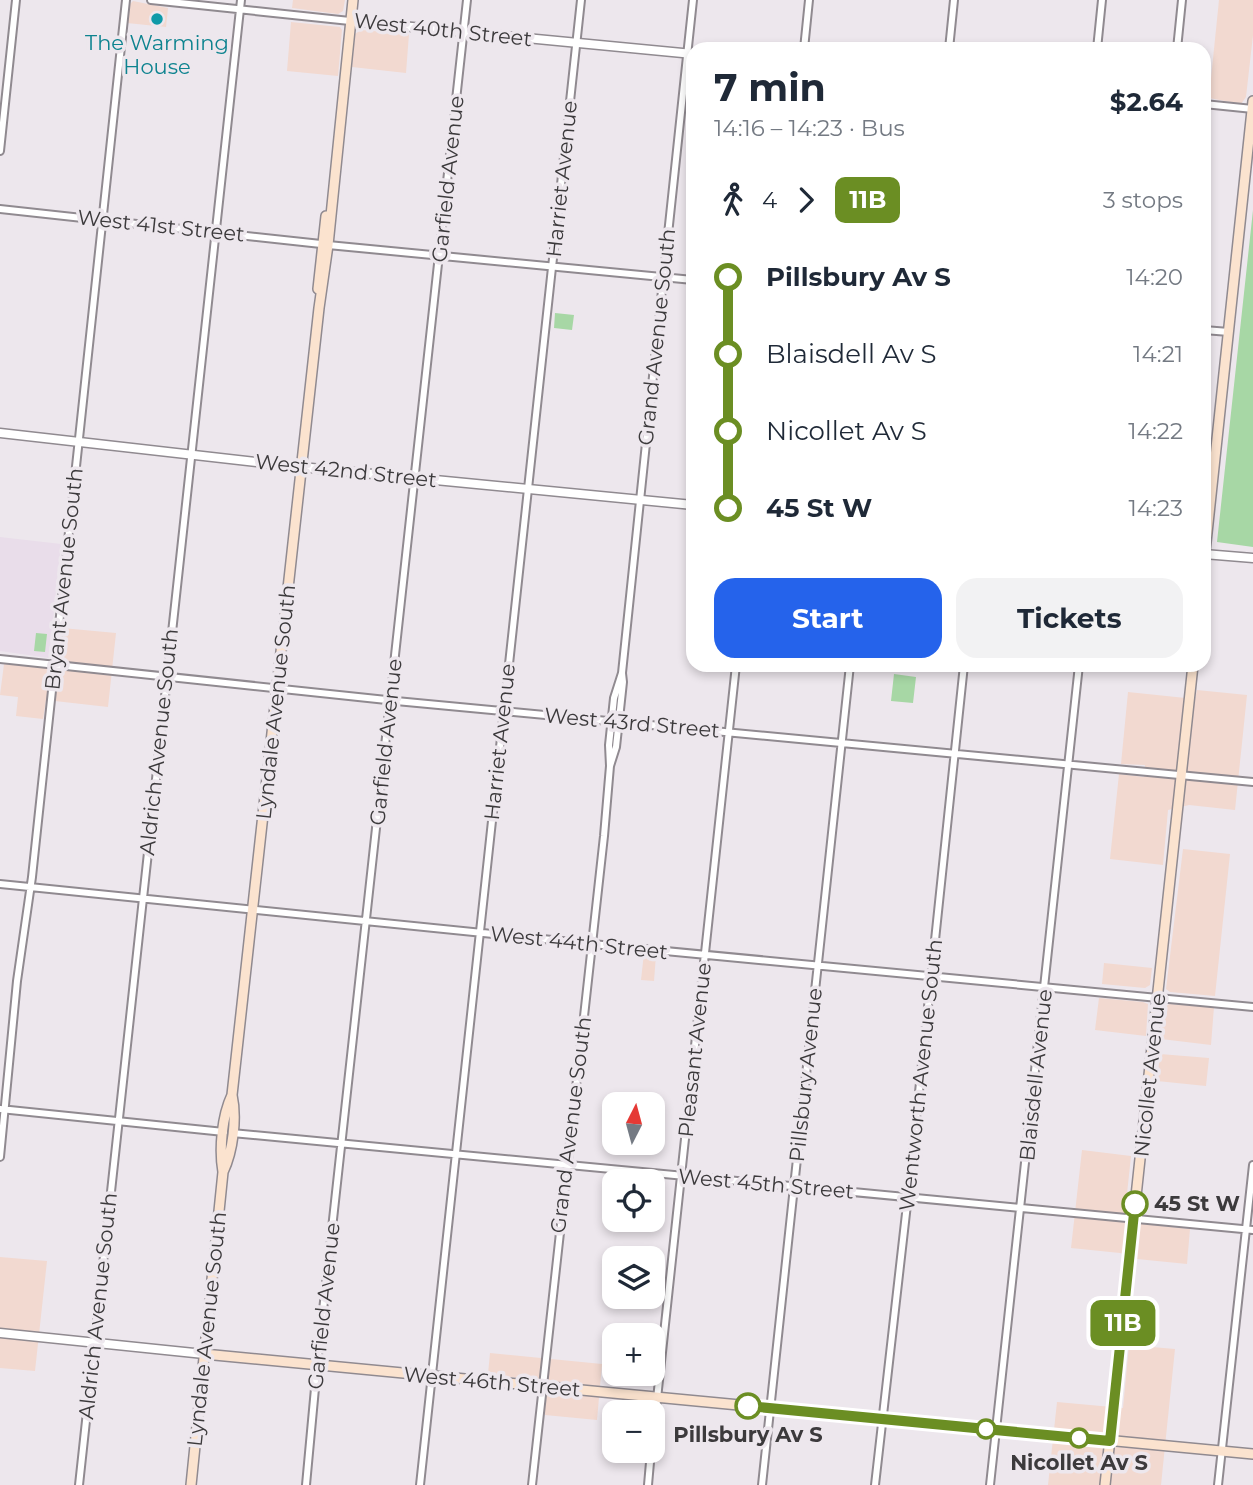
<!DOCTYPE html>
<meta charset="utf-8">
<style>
:root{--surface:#fff;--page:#f2f2f3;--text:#1f2937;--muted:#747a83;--accent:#2563eb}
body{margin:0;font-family:Montserrat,sans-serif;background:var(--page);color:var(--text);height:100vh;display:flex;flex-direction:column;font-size:26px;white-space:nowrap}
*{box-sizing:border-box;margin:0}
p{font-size:23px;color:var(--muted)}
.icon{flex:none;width:38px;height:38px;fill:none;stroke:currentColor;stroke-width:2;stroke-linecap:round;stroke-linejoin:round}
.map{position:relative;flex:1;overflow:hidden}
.panel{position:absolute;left:686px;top:42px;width:525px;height:630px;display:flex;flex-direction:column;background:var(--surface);border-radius:21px;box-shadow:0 4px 10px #0003}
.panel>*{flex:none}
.badge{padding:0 14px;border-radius:10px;font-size:24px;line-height:46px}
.needle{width:46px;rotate:6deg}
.tools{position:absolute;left:602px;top:1092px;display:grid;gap:14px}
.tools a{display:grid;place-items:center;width:63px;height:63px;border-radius:14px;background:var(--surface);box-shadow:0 4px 10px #0003;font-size:35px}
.map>.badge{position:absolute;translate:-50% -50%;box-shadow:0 0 0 4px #fff}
.legs{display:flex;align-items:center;gap:10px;height:77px;padding:0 28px;font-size:23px}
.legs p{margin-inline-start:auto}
.overview{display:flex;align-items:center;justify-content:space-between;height:119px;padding:0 28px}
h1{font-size:38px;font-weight:700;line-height:52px}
.cta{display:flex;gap:14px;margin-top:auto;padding:14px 28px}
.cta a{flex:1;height:80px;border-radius:21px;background:var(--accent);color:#fff;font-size:28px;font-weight:700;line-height:80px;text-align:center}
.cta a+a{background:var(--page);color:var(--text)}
ul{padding:0 28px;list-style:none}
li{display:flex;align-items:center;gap:24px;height:77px;font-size:26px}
li i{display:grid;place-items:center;width:10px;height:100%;margin:0 9px;background:currentColor}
li i::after{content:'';width:18px;height:18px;margin:-9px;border:5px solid;border-radius:50%;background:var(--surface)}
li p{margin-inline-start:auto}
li:first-child i{background:linear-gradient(#0000 50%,currentColor 0)}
li:last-child i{background:linear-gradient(currentColor 50%,#0000 0)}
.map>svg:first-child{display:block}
</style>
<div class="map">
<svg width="1253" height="1485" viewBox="0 0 1253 1485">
<rect width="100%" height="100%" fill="#ede7ed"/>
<path fill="#f2d9d0" d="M293,0H345L343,11L338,14L292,8Z
M1219,0H1253V35L1246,97L1241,104L1209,98Z
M133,1L168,8L166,27L127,23L129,5Z
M291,22L340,27L342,30L338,76L287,71Z
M361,30L409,34L406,73L352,67L355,34Z
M62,628L116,633L108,707L46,700L43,719L16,716L18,697L0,695L4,664L56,667Z
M1197,690L1247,695L1235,810L1189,805L1168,810L1163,865L1110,859L1119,774L1144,777L1145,765L1121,764L1128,692L1195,699Z
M1183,849L1230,854L1215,996L1170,992L1166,989Z
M644,953L656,955L654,981L641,980Z
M1104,963L1152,968L1150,985L1145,988L1102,984Z
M1099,998L1143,1002L1148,1004L1146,1036L1095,1030Z
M1169,1004L1214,1007L1211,1045L1161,1039L1164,1008Z
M1160,1054L1209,1058L1206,1086L1157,1081Z
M1082,1150L1131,1156L1124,1222L1190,1229L1187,1264L1137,1259L1120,1253L1071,1248Z
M0,1257L47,1261L35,1371L0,1368Z
M1129,1345L1175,1349L1161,1485H1048L1057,1402L1123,1408Z
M490,1353L602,1364L597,1420L545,1415V1382L488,1374Z"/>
<path fill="#e9ddea" d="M0,537L61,544L49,658L0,651Z"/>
<path fill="#a7d7a5" d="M1253,210V547L1217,542Z
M555,313L574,315L572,330L554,328Z
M36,633L47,634L45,652L34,651Z
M894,674L916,677L913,703L891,701Z"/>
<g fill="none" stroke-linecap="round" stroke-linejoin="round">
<g stroke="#908a90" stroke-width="10">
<path id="minor" d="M151,0L350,21
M804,49L809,0
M949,49L954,0
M1097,49L1102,0
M1177,49L1182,0
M1204,104L1253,109
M0,151L16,0
M0,209L321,244
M328,245L693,280
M1204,330L1229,332
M0,659L396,701L1253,782
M610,766L616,747L623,682L622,673C645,449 669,224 693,0
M0,884L592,944L1253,1007
M0,1109L224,1132
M232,1133L1253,1230
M0,1157L17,981L32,877L126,0
M653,1436L736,665
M79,1485L241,0
M306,1485L318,1356L467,0
M420,1485L581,0
M532,1485L604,836L610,766L609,745L614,698L622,673
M648,1485L651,1451
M762,1485L850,665
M875,1485L909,1187L964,665
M990,1485L1079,665
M1218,1485L1253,1165"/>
</g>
<g stroke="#908a90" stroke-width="11">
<path id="tertiary" d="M350,21L693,54
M0,433L301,467L693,505
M1204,554L1253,558
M0,1333L204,1354"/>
</g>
<g stroke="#908a90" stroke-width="12">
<path id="secondary" d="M318,289L326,216
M1204,561L1253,101
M223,1172C233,1151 237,1118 232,1095L319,308L328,245L353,0
M204,1354L1253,1454
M191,1485L223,1172C219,1149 222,1116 232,1095
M1105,1485L1193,665"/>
</g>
<use href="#minor" stroke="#fff" stroke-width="6"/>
<use href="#tertiary" stroke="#fff" stroke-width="8"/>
<use href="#secondary" stroke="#fbe3cf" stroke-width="9"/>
</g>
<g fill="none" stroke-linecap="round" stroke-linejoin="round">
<g stroke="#fff" stroke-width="16">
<path id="line-1" d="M748,1406L1110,1441L1135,1204"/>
</g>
<use href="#line-1" stroke="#6b8e23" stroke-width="10"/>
</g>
<circle fill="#0f9aa8" stroke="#ede7ed" stroke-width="2.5" cx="157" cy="19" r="7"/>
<g fill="#fff" stroke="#6b8e23" stroke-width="3.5">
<circle cx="1135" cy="1204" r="12"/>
<circle cx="748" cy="1406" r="12"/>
<circle cx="986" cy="1429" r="9"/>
<circle cx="1079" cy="1438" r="9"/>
</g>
<g text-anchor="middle" stroke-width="7" stroke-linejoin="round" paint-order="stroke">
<g font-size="21" fill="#3c3a3c" stroke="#ede7ed">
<text transform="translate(443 30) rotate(6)" y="7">West 40th Street</text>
<text transform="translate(448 179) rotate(-84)" y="7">Garfield Avenue</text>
<text transform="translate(562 179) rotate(-84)" y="7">Harriet Avenue</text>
<text transform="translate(161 226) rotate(6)" y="7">West 41st Street</text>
<text transform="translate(657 337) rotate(-84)" y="7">Grand Avenue South</text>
<text transform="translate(346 471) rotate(6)" y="7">West 42nd Street</text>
<text transform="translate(64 579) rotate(-84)" y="7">Bryant Avenue South</text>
<text transform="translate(276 702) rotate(-84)" y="7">Lyndale Avenue South</text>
<text transform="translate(632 723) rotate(5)" y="7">West 43rd Street</text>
<text transform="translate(159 742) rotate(-84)" y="7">Aldrich Avenue South</text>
<text transform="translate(386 742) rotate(-84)" y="7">Garfield Avenue</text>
<text transform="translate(500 742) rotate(-84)" y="7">Harriet Avenue</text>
<text transform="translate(579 943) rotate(6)" y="7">West 44th Street</text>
<text transform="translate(695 1050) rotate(-84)" y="7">Pleasant Avenue</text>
<text transform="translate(806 1075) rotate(-84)" y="7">Pillsbury Avenue</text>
<text transform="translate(921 1075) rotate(-84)" y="7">Wentworth Avenue South</text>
<text transform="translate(1036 1075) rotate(-84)" y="7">Blaisdell Avenue</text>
<text transform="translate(1150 1075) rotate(-84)" y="7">Nicollet Avenue</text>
<text transform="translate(571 1125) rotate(-83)" y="7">Grand Avenue South</text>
<text transform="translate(766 1184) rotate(5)" y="7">West 45th Street</text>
<text transform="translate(98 1306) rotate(-84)" y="7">Aldrich Avenue South</text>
<text transform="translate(324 1306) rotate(-84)" y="7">Garfield Avenue</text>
<text transform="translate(207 1329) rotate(-84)" y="7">Lyndale Avenue South</text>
<text transform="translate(492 1382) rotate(5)" y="7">West 46th Street</text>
</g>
<g font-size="21" fill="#0d838f" stroke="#ede7ed">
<text x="157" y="50">The Warming<tspan x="157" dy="24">House</tspan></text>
</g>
<g font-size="21" font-weight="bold" fill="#3c3a3c" stroke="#ede7ed">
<text x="1154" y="1211" text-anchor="start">45 St W</text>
<text x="748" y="1442">Pillsbury Av S</text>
<text x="1079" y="1470">Nicollet Av S</text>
</g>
</g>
</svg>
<div class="tools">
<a><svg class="needle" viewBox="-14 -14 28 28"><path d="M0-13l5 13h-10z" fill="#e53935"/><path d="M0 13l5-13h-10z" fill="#747a83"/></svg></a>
<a><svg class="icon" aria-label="locate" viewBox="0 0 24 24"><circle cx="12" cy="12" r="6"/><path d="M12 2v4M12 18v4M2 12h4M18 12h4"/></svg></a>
<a><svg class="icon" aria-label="layers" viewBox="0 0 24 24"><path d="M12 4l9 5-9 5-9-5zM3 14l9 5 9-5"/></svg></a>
<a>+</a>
<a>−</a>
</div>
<b class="badge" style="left:1123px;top:1323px;background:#6b8e23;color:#fff">11B</b>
<section class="panel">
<div class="overview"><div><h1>7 min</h1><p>14:16 – 14:23 · Bus</p></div><b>$2.64</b></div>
<div class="legs"><svg class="icon" aria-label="walk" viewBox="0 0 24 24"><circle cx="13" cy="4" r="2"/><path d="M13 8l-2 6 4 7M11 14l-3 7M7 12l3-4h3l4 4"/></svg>4<svg class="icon" aria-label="forward" viewBox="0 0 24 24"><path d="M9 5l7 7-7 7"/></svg><b class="badge" style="background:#6b8e23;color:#fff">11B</b><p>3 stops</p></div>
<ul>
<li><i style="color:#6b8e23"></i><b>Pillsbury Av S</b><p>14:20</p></li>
<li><i style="color:#6b8e23"></i><span>Blaisdell Av S</span><p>14:21</p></li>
<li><i style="color:#6b8e23"></i><span>Nicollet Av S</span><p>14:22</p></li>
<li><i style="color:#6b8e23"></i><b>45 St W</b><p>14:23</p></li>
</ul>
<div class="cta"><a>Start</a><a>Tickets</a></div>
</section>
</div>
